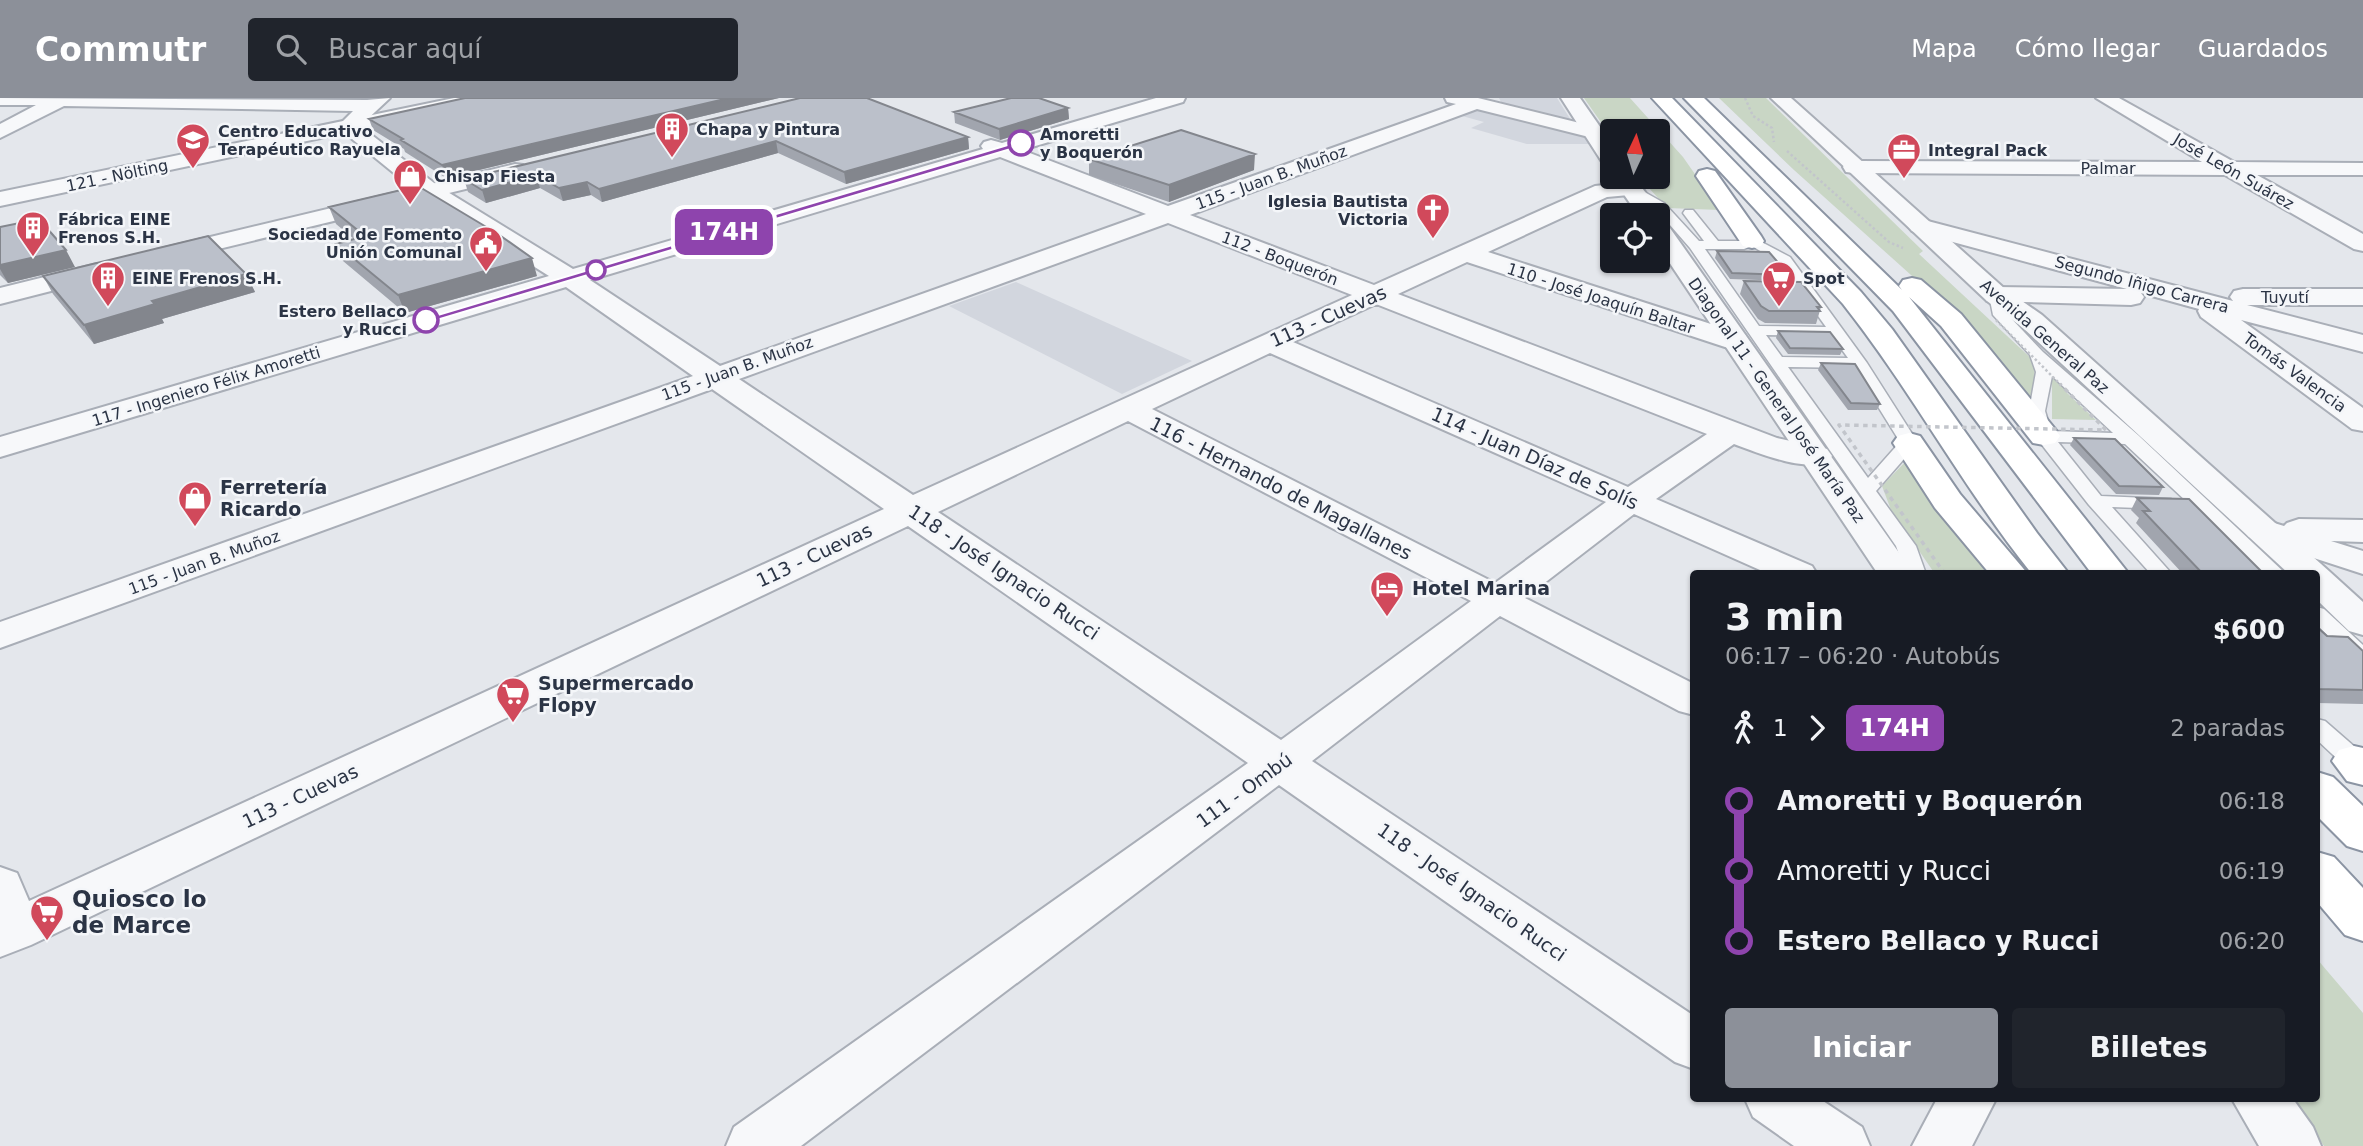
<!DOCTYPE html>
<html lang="es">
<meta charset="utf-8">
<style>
:root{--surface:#171b24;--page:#20242c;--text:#f1f3f6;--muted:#9ea1a6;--accent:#8c9099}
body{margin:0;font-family:"DejaVu Sans",sans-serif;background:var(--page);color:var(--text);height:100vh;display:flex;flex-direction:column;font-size:26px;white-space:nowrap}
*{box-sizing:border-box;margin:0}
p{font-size:23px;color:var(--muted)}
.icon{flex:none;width:38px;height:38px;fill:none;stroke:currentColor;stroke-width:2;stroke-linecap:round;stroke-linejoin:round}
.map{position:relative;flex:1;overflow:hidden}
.side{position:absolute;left:1690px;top:472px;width:630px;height:532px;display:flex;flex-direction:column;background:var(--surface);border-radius:7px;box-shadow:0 2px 5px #0004}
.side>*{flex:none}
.badge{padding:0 14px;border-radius:10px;font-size:24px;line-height:46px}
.needle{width:46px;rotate:4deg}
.buttons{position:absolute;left:1600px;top:21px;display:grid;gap:14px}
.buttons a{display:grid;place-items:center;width:70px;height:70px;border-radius:7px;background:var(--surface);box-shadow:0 2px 5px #0004;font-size:35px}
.map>.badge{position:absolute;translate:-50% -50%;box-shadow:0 0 0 4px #fff}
.legs{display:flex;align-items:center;gap:10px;height:77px;padding:0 35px;font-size:23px}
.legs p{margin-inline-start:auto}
.summary{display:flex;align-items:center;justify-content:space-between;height:119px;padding:0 35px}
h1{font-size:38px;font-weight:800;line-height:52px}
.primary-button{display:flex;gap:14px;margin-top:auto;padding:14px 35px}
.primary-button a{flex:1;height:80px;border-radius:7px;background:var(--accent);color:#fff;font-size:28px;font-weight:800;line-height:80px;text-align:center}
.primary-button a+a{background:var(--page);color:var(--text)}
ul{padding:0 35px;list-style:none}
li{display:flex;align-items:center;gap:24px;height:70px;font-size:26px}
li i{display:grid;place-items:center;width:10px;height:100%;margin:0 9px;background:currentColor}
li i::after{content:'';width:18px;height:18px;margin:-9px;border:5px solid;border-radius:50%;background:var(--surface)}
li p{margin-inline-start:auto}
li:first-child i{background:linear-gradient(#0000 50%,currentColor 0)}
li:last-child i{background:linear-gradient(currentColor 50%,#0000 0)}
header{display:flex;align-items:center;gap:42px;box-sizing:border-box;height:98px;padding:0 35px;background:var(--accent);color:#fff}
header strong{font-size:33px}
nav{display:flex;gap:38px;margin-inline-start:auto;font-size:24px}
.search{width:490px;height:63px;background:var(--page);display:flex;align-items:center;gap:18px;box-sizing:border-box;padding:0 24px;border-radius:7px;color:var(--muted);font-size:26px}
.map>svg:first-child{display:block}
</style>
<header>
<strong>Commutr</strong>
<div class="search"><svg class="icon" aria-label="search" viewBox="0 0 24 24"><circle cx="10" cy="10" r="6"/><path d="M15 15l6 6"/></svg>Buscar aquí</div>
<nav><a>Mapa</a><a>Cómo llegar</a><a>Guardados</a></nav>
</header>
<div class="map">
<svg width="2363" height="1048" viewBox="0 0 2363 1048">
<rect width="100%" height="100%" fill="#e4e7ec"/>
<path fill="#d2d6de" d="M1499,0H1557L1574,27L1505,12Z
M1479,9L1579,36L1590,41L1593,46H1527L1471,30L1484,24L1451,15Z
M1016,184L1192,263L1122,296L949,208Z"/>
<path fill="#c9d6c5" d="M1584,0H1630L1683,59L1720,112L1667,110L1639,79H1657V33H1612V40Z
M1719,0H1766L1923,153L1919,156L2035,264L2034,290L2030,304L1960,221L1794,72Z
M2052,281L2059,282L2066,294L2096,322L2052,321Z
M1907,362L1990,476H1935L1891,412L1882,388Z
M2317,861L2363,915V1048H2324L2292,1001H2317Z"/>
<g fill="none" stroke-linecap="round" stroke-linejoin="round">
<g stroke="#a9aeb7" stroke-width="3">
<path id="service" d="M1632,87L1664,105L1699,143H1704L1683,115L1685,112H1693L1718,143H1742L1752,139L1790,159L1867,265L1918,345L1876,393L1916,448L1926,476H1906L1896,448L1690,150L1656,111L1628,94V88ZM1752,148L1780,165L1826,229L1759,228L1705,151H1744ZM1766,237L1832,238L1848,260L1782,259ZM1788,269L1854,270L1900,344L1868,380Z
M1996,193L2003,197L2007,216L2043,254L2138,337L2286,476H2264L2125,346L2058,344L2101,398L2171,401L2173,405L2171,409L2164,411L2112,409L2172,476H2151L2089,407L2035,338L2029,313L2036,274L2030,257L1993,217L1989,197ZM2052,278L2113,335L2051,333L2045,313Z
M2317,509L2324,511L2363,547V566L2355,564L2317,527Z
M2317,621L2325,623L2363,656V672L2346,669L2317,642Z"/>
</g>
<g stroke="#a9aeb7" stroke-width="4">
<path id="minor" d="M0,0L367,2L390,0L360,28L438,88L573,171L983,51L981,48L984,44L991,42L1002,45L1156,0H1185L1183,4L1022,52L1168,108L1456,6L1447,4L1445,0H1478L1600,30L1603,34L1600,38L1593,40L1477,11L1190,117L1374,187L1595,88L1632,84L1640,86L1643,91L1640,96L1607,99L1488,154L1745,237L1749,243L1745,249L1735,251L1725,249L1467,164L1398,196L1777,340L1827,351L1832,358L1827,365C1799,372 1761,356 1734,346L1656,401L1812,468L1817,476H1769L1634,416L1525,500L1694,586V617L1679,613L1500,518L1312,663L1694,918V971L1675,964L1279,687L801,1048H726L734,1029L1248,665L908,428L31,847L0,859V769L17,775L29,803L884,411L712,291L0,550V524L693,278L566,189L0,359V339L549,178L422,98L341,32L338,28L353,13L64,8L0,40V26L36,7H0ZM1000,59L1146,116L720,268L590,182ZM1168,125L1352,197L913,397L739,281ZM1376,206L1707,336L1628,389L1293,244ZM1270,255L1606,404L1495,485L1152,311ZM1128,323L1471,503L1281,642L938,414Z
M2096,0H2119L2234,64L2363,65V77H2257L2363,136V153L2354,151L2225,77L1854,75L1846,74L1843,69L1846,64L1854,63L2202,64Z
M1920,121L2233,203L2230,199L2234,193L2243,191H2363V207H2247L2363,237V254L2241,222L2363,310V333L2352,331L2201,219L2198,213L2199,211L2141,195L2144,199L2140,205L2131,207L1987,203L1983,197L1987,191L1996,189L2127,191L1912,133L1908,128L1912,123Z
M2261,421L2284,428L2287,425L2299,421L2363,422V444L2331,443L2363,453V476L2249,439L2243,432L2249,425Z
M1745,1001H1820L1862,1029L1870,1048H1794L1753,1019Z
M1937,1001H1996L1972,1048H1912Z"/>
</g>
<g stroke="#a9aeb7" stroke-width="4">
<path id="tertiary" d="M454,0H490L481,6L0,108V94Z
M1561,0H1580L1612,46V68L1604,67Z
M1771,0H1791L2005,191L2042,217L2330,474L2363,504V537L2349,533L2317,502V476H2289L2022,229L1987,203Z
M515,66L523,67L526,72L523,77L165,164L156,162L153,157L156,152Z
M1612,79H1634L1662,117L1659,121L1665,123L1914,476H1878L1657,146V117H1638Z
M97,166L106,169L110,174L106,179L0,206V190Z
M2232,1001H2293L2313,1029L2321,1048H2259Z"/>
</g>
<g stroke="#8b94a3" stroke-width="4">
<path id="motorway" d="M1652,0H1672L1861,194L1892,231L2037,435L2069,476H2032C1963,390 1911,292 1843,206Z
M1684,0H1704L1902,192L1899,188L1903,182L1912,180L1921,182L1961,216L2055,331L2060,338L2055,345L2044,347L2033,345L1941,228L1909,199L2129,476H2092L1893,213Z
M1707,71L1715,73L1761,138L1764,143L1761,148L1752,150L1743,148L1696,78L1699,73Z
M1909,335L1920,338L1960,396L2028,476H1990L1935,410L1893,345L1898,338Z
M2354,648L2363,650V687L2347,683L2332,663L2339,652Z
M2317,674L2333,679L2363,708V753L2347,748L2317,718Z
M2317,754L2334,759L2363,790V843L2345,837L2317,804Z"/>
</g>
<path stroke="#c2c5cb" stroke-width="2.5" stroke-dasharray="2.5 2.5" stroke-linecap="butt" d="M1745,0L1753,18L1772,30L1774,44
M1787,53L1889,144L1903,150"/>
<use href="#service" fill="#f7f8fa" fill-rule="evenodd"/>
<use href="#minor" fill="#f7f8fa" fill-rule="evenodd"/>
<use href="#tertiary" fill="#f7f8fa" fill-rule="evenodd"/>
<use href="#motorway" fill="#fff" fill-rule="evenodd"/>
<path stroke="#c2c5cb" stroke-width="2.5" stroke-dasharray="2.5 2.5" stroke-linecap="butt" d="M1996,222L2062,288"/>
<path stroke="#c2c5cb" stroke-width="3.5" stroke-dasharray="4.5 4.5" stroke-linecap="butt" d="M1945,476L1839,327L2106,332L2060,286"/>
</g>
<path fill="#a1a5ae" d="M465,0H779L446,80L405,54L404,51L373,32L369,21Z
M800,0L968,39L969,51L846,86L778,55L602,104L591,97L563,103L540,90L486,105L468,94L464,81Z
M1068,10L1069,21L1000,42L955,25L954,14Z
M1089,61L1254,72L1169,104L1089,77Z
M329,109L537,178L405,215L343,163L336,146L354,141L336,126Z
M0,129L75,169L8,185L0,177Z
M1717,153L1789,177L1787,183L1730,181L1715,160Z
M246,176L255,194L162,221L164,225L94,246L53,196L43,178Z
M1744,183L1821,209L1816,226L1765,225L1758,221L1740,196Z
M1778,233L1843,251L1840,257L1788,256L1776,240Z
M1821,265L1880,306L1877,312H1848L1818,272Z
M2074,340L2163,389L2159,397L2116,396L2070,347Z
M2137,400L2264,476H2183L2136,425L2139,420L2131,412Z
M2317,529L2327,538L2363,553V606L2317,605Z"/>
<path fill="#83868d" d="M729,0H779L446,80L442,67Z
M1068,10L1069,21L1000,42L999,31Z
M968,39L969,51L846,86L844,74Z
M776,43L778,55L602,104L599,91Z
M1255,56L1254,72L1169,104V87Z
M536,77L540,90L486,105L482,92Z
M587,84L591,97L563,103L559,90Z
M66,152L75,169L8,185L0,171V167Z
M532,160L537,178L405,215L398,197Z
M246,176L255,194L162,221L164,225L94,246L84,227L152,203Z"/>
<path fill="#bbc0ca" stroke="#83868d" stroke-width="2" d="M465,0H729L442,67L401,42L403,41L369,21Z
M800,0H867L968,39L844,74L776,43L599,91L587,84L559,90L536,77L482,92L464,81Z
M1011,0H1039L1068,10L999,31L954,14Z
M1181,32L1255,56L1169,87L1089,61Z
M418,88L498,136L532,160L398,197L336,146L365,138L329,109Z
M39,121L66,152L0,167V129Z
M208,138L246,176L152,203L155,206L84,227L43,178Z
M1717,153L1769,154L1789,177L1732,175Z
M1744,183L1801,184L1821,209H1817L1820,213H1769L1761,208Z
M1778,233L1830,234L1843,251L1790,250Z
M1821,265L1855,266L1880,306L1851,305Z
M2074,340L2115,341L2163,389L2119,388Z
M2137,400L2189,401L2264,476H2203L2143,413H2150Z
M2317,529L2327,538L2348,539L2363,553V592L2317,591Z"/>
<path fill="#8e44ad" stroke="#fff" stroke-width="2" d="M1021,43L1024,47L430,224L421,222Z"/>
<defs>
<g id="building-pin" transform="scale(1.75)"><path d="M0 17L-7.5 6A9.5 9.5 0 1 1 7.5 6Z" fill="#d1495b" stroke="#f4f6f9"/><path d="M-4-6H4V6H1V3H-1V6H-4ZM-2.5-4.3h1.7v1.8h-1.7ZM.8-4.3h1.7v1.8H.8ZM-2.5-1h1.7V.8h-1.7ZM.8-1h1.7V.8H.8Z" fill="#fff"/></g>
<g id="school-pin" transform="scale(1.75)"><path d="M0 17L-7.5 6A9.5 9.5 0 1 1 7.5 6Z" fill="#d1495b" stroke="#f4f6f9"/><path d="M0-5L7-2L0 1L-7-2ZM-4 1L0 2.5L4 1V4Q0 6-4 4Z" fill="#fff"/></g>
<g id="office-pin" transform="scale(1.75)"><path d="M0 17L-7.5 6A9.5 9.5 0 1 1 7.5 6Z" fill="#d1495b" stroke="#f4f6f9"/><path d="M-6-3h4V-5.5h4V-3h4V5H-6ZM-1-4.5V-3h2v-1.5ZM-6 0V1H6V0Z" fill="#fff"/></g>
<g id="shop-pin" transform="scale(1.75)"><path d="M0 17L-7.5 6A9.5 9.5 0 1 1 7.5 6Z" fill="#d1495b" stroke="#f4f6f9"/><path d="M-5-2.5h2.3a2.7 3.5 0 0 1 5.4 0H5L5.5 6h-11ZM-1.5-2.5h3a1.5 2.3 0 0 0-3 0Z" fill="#fff"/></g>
<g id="church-pin" transform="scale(1.75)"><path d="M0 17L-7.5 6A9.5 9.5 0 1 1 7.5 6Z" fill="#d1495b" stroke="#f4f6f9"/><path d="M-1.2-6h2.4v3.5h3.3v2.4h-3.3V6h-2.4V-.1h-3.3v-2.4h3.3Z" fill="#fff"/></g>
<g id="civic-pin" transform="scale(1.75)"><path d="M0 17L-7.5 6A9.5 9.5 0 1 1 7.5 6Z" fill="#d1495b" stroke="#f4f6f9"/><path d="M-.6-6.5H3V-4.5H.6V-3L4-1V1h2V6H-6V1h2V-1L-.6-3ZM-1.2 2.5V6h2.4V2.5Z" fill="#fff"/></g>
<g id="supermarket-pin" transform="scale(1.75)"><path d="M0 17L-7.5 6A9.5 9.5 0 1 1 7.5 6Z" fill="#d1495b" stroke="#f4f6f9"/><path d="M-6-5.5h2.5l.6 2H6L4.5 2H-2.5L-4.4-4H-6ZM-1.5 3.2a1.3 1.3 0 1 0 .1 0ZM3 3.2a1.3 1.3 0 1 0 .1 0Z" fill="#fff"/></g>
<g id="hotel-pin" transform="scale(1.75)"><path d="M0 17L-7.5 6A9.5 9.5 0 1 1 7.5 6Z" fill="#d1495b" stroke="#f4f6f9"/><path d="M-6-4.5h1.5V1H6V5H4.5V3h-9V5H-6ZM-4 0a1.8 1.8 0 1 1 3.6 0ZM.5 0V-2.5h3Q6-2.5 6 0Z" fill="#fff"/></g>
</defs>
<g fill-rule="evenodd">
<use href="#building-pin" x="672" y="31"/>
<use href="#school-pin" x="193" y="42"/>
<use href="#office-pin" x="1904" y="52"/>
<use href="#shop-pin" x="410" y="78"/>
<use href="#church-pin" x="1433" y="112"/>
<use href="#building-pin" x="33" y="130"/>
<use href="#civic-pin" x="486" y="145"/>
<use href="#building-pin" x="108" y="180"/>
<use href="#supermarket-pin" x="1779" y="180"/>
<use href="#shop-pin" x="195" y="400"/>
<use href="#hotel-pin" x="1387" y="490"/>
<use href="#supermarket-pin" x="513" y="596"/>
<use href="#supermarket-pin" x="47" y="814"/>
</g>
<g fill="#fff" stroke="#8e44ad" stroke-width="3.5">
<circle cx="1021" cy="45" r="12"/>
<circle cx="596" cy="172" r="9"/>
<circle cx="426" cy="222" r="12"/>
</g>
<g text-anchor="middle" stroke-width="5" stroke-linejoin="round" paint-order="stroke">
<g font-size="16" font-weight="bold" fill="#2b3445" stroke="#f4f6f9" text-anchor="start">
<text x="696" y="37">Chapa y Pintura</text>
<text x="218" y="39">Centro Educativo<tspan x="218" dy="18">Terapéutico Rayuela</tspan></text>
<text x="1928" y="58">Integral Pack</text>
<text x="434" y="84">Chisap Fiesta</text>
<text x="1408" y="109" text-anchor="end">Iglesia Bautista<tspan x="1408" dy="18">Victoria</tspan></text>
<text x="58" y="127">Fábrica EINE<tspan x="58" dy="18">Frenos S.H.</tspan></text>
<text x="462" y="142" text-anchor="end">Sociedad de Fomento<tspan x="462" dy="18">Unión Comunal</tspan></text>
<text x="132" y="186">EINE Frenos S.H.</text>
<text x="1803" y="186">Spot</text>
</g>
<g font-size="16" font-weight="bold" fill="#2b3445" stroke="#f4f6f9" text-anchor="start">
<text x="1040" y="42">Amoretti<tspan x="1040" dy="18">y Boquerón</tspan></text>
<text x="407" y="219" text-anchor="end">Estero Bellaco<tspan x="407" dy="18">y Rucci</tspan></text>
</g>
<g font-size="16" fill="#2b3445" stroke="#f4f6f9">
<text x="2108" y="76">Palmar</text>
<text transform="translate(2234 73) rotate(30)" y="6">José León Suárez</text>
<text transform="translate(117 77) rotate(-12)" y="6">121 - Nölting</text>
<text transform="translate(1271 79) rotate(-20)" y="6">115 - Juan B. Muñoz</text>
<text transform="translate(1280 160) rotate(21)" y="6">112 - Boquerón</text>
<text transform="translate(2142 186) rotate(15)" y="6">Segundo Iñigo Carrera</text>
<text x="2285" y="205">Tuyutí</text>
<text transform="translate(1601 200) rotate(18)" y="6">110 - José Joaquín Baltar</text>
<text transform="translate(2045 238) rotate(41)" y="6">Avenida General Paz</text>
<text transform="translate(737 270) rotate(-20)" y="6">115 - Juan B. Muñoz</text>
<text transform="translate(2295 274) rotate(36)" y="6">Tomás Valencia</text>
<text transform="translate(206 288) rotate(-17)" y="6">117 - Ingeniero Félix Amoretti</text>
<text transform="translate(1777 302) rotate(55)" y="6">Diagonal 11 - General José María Paz</text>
<text transform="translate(204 464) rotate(-20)" y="6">115 - Juan B. Muñoz</text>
</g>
<g font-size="19" fill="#2b3445" stroke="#f4f6f9">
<text transform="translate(1328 218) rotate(-24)" y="7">113 - Cuevas</text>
<text transform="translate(1535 360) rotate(24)" y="7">114 - Juan Díaz de Solís</text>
<text transform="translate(1281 390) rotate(27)" y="7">116 - Hernando de Magallanes</text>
<text transform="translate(814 457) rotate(-25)" y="7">113 - Cuevas</text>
<text transform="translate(1004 474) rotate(34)" y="7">118 - José Ignacio Rucci</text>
<text transform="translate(1244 692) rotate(-36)" y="7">111 - Ombú</text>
<text transform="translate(300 698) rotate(-25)" y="7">113 - Cuevas</text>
<text transform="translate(1472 794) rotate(35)" y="7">118 - José Ignacio Rucci</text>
</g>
<g font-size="19" font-weight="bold" fill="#2b3445" stroke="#f4f6f9" text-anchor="start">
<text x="220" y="396">Ferretería<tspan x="220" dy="22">Ricardo</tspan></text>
<text x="1412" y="497">Hotel Marina</text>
<text x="538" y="592">Supermercado<tspan x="538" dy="22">Flopy</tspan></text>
</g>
<g font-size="23" font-weight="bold" fill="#2b3445" stroke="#f4f6f9" text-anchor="start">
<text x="72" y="809">Quiosco lo<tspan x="72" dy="26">de Marce</tspan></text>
</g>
</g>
</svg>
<div class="buttons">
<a><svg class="needle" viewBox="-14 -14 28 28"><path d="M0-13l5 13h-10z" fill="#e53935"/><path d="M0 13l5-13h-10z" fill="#9ea1a6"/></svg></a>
<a><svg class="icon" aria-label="locate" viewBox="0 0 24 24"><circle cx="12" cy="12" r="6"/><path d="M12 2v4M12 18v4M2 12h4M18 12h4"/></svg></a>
</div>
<b class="badge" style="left:724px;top:134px;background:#8e44ad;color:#fff">174H</b>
<section class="side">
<div class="summary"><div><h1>3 min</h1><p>06:17 – 06:20 · Autobús</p></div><b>$600</b></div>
<div class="legs"><svg class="icon" aria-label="walk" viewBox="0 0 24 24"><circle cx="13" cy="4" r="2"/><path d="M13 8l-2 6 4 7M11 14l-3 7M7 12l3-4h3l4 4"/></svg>1<svg class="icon" aria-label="forward" viewBox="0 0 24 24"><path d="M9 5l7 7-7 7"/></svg><b class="badge" style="background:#8e44ad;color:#fff">174H</b><p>2 paradas</p></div>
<ul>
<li><i style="color:#8e44ad"></i><b>Amoretti y Boquerón</b><p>06:18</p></li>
<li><i style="color:#8e44ad"></i><span>Amoretti y Rucci</span><p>06:19</p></li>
<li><i style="color:#8e44ad"></i><b>Estero Bellaco y Rucci</b><p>06:20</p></li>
</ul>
<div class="primary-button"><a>Iniciar</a><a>Billetes</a></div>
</section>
</div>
